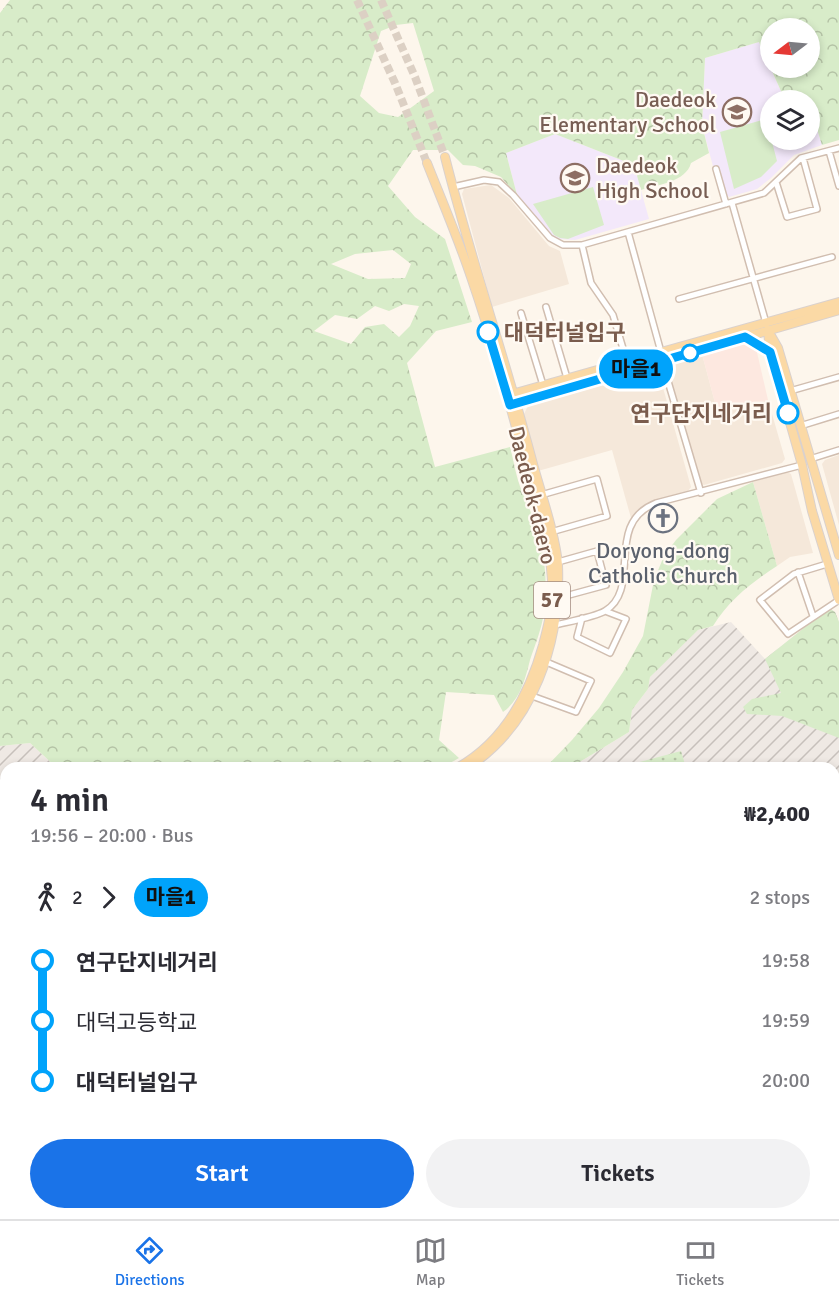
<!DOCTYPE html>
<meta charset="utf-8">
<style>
:root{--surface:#fff;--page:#f2f2f3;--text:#2b2b33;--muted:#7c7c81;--line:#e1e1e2;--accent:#1a73e8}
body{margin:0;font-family:Signika,"Noto Sans KR",sans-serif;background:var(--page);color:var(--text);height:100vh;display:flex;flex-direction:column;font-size:22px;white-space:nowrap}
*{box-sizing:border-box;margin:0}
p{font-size:20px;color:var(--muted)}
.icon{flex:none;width:33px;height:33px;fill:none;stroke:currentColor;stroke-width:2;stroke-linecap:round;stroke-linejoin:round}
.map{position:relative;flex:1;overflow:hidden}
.details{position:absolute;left:0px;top:762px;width:840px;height:458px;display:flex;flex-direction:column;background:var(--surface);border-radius:18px 18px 0 0;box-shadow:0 3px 9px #0003}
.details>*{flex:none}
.badge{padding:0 12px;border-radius:20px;font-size:21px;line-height:39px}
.needle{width:39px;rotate:254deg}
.tools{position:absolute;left:760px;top:18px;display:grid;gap:12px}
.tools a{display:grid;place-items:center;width:60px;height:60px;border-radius:50%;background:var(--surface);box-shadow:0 3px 9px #0003;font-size:30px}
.map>.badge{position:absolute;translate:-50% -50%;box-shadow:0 0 0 3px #fff}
.legs{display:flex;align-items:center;gap:9px;height:66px;padding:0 30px;font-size:20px}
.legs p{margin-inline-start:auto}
.headline{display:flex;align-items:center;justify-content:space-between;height:102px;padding:0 30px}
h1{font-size:33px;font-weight:600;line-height:45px}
.cta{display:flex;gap:12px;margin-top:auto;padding:12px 30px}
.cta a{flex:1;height:69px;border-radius:36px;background:var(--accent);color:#fff;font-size:24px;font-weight:600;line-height:69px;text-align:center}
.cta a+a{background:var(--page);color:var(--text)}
ul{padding:0 30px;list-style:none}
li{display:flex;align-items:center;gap:21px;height:60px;font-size:22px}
li i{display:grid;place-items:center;width:9px;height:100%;margin:0 8px;background:currentColor}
li i::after{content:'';width:15px;height:15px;margin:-8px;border:4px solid;border-radius:50%;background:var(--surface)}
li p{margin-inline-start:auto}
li:first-child i{background:linear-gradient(#0000 50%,currentColor 0)}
li:last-child i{background:linear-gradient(currentColor 50%,#0000 0)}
.tabs{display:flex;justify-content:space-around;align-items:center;height:84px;border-top:2px solid var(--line);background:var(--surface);font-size:16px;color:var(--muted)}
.tabs a{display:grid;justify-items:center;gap:3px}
.tabs .current{color:var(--accent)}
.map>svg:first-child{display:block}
</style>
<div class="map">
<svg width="839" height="1219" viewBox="0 0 839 1219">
<defs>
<pattern id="industrial-furrows" width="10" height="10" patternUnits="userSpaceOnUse" patternTransform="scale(1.5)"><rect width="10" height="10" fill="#efe9e4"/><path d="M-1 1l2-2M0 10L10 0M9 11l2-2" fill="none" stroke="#c7c0bb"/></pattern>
<pattern id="forest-crowns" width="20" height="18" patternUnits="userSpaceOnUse" patternTransform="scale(1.5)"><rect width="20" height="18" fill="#d8ecc9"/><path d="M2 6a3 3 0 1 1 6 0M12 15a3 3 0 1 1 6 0" fill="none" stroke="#b4c2a5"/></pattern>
<pattern id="park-dots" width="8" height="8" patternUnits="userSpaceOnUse" patternTransform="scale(1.5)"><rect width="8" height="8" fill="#d8ecc9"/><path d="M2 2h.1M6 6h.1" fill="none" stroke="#b4c2a5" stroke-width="1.8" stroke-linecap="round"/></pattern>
</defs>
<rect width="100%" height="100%" fill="#fdf6ec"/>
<path fill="#f5e8da" d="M491,185L509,198L549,246L560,251L569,284L492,307L462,194L464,189Z
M702,354L718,414L768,400L785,459L782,463L704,485L700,483L668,368L671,363Z
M655,368L658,370L691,487L688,491L652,501L635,513L631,518L612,450L538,471L524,414L528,406Z
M839,455V525L822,464L825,460Z
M787,472L791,474L813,553L790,557L777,566L753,482Z"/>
<path fill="#fde8e0" d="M749,343L756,348L768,400L718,414L702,354Z"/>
<path fill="url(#industrial-furrows)" d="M829,608L835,612L839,622V1060L834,1062V768H574L578,763L629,732L632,710L648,689L650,677L670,653L698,630L731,622L765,659Z
M30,743L57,768H6V935L0,936V746Z
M834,1171L839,1175V1219H781V1214H834Z
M45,1214H135L128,1219H37Z"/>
<path fill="#f3e8fa" d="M759,42L785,100H771V140H810V123L817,129L822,145L794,155L771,178L757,189L729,197L726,194L719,169L714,170L702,125L705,58Z
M555,134L634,165L649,219L575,240L558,239L550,235L517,195L506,153Z
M492,1214H670L672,1219H497Z"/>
<path fill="#d8ecc9" d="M766,119L777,161L761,177L734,189L720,132Z
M593,187L604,225L568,239L560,238L554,235L533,204Z"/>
<path fill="url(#forest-crowns)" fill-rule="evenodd" d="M10,0H839V140L822,145L817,129L810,123V100H785L759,42L705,58L702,125L709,153L691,163C686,182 657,185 641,190L634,165L555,134L506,153L517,195L501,177L475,166L463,165L448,150H413L388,186L415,217L445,239L472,322L436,331L407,363L435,467L510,447C514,461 516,478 522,491C540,532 550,567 544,612C542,628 535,645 530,660C525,680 520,700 503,712L494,695L446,692L439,740L459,758L441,768H57L30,743L0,746V13ZM413,23L434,91L398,117L379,113L360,96L381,31L396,25ZM771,28H810V68H771ZM393,250L411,264L405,278L368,279L331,264L355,254ZM404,304L419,306L410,326L399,337L384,324L365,327L351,344L314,331L335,315L357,319L375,306L389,311Z
M753,482L777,566C751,583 729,600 713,626L698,630L650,677L648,689L632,710L629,732L578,763L574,768H545L572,740L599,708L623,672L643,636L654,580L664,556L676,540L717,499Z
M829,608L835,612L839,622V738L782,716L747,714L743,707L752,699L781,693L765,659Z
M6,963V1214H39C24,1219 14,1219 0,1210V964Z
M839,1060V1175L834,1171V1062Z
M139,1214H492L497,1219H132Z
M670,1214H781V1219H672Z"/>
<path fill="url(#park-dots)" d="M681,751L686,768H637L636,763Z"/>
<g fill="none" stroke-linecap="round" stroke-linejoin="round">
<path stroke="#dcd0c4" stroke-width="8" stroke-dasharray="8 4" stroke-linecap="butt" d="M357,0L395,83L427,163
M381,0L415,77L445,157"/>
<g stroke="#d1beb0" stroke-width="8">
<path id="street" d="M829,151L839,186
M716,169L726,204
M776,182L787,217L817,209L803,158
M453,187L484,180L499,182L513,195L550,238L563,245H582L764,193L801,158L839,148
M732,203L766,323
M628,232L661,352
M582,245L591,283L613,315L627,362
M679,299L832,257
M546,307L567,378
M521,313L543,385
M662,361L701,493
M790,391L839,377
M800,426L839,414
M810,459L839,450
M541,495L597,479L607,516L551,532
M558,562L597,551L606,585L558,598
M827,564L794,574L760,600L788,634L839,600
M798,572L813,616
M582,618L577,637L610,653L626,619L605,611
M555,625C567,622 595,617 605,611C643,588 603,524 656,503L802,465
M532,696L576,712L591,681L544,661"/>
</g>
<g stroke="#dad1cd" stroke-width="10">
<path id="primary" d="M445,157C471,260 506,361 533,464C541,493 556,537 558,565C561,642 534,725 467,768
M427,163C442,201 458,238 471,277C492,338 509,401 526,464C538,507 554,551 552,597C552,613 547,629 543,645C529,695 504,742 457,768
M768,330L770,352L802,465L812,511L839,600
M770,334L778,348L839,555
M745,337L770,352
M512,394L839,302
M515,404L839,310
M0,946L6,945
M0,953L6,952"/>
</g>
<use href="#street" stroke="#fff" stroke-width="5"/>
<use href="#primary" stroke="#fbd9a5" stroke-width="8"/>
</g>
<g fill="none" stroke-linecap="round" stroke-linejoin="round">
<g stroke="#fff" stroke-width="14">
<path id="line-1" d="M488,332L510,405L745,337L770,352L788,413"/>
</g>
<use href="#line-1" stroke="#00a3fb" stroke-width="9"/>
</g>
<defs>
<g id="school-ring" transform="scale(1.5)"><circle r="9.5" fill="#fffaf3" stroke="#8d6e63" stroke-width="1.5"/><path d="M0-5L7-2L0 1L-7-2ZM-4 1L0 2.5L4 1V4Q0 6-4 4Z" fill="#8d6e63"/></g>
<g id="church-ring" transform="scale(1.5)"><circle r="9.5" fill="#fffaf3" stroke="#6b7280" stroke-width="1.5"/><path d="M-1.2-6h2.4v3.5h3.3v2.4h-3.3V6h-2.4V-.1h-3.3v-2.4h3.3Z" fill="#6b7280"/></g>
</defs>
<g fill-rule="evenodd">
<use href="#school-ring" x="737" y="112"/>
<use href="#school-ring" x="575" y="178"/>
<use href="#church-ring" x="663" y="518"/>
</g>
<g fill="#fff" stroke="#00a3fb" stroke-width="3">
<circle cx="488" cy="332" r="10"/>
<circle cx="690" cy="353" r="8"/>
<circle cx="788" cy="413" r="10"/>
</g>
<g text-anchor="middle" stroke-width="4.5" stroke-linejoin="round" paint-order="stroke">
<rect fill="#fffaf3" stroke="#a28b7f" stroke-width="1.5" x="534" y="582" width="36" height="36" rx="4.5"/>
<g font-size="21" font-weight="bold" fill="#7a5c4d">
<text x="552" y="607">57</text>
</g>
<g font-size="22" fill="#785e54" stroke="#fffaf3" text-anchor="end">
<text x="716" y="107">Daedeok<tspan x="716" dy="25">Elementary School</tspan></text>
<text x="596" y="173" text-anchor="start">Daedeok<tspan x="596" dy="25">High School</tspan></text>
</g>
<g font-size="22" font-weight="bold" fill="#7a5c4d" stroke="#fffaf3" text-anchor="start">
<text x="504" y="340">대덕터널입구</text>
<text x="772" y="421" text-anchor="end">연구단지네거리</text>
</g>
<g font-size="22" fill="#7a5c4d" stroke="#fffaf3">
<text transform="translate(533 495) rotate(76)" y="8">Daedeok-daero</text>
</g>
<g font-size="22" fill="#5b616d" stroke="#fffaf3">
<text x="663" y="558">Doryong-dong<tspan x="663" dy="25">Catholic Church</tspan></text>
</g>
</g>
</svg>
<div class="tools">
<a><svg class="needle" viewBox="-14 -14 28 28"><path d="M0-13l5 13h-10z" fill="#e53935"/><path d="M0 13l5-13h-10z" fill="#7c7c81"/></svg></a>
<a><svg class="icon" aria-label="layers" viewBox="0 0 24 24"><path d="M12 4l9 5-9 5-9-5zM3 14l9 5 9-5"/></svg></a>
</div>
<b class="badge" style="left:636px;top:369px;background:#00a3fb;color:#111">마을1</b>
<section class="details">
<div class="headline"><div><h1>4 min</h1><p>19:56 – 20:00 · Bus</p></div><b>₩2,400</b></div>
<div class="legs"><svg class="icon" aria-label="walk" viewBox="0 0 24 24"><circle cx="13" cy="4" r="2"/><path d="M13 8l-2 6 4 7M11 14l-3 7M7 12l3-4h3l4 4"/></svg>2<svg class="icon" aria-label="forward" viewBox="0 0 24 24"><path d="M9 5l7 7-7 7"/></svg><b class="badge" style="background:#00a3fb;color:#111">마을1</b><p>2 stops</p></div>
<ul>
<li><i style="color:#00a3fb"></i><b>연구단지네거리</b><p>19:58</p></li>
<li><i style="color:#00a3fb"></i><span>대덕고등학교</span><p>19:59</p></li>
<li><i style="color:#00a3fb"></i><b>대덕터널입구</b><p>20:00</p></li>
</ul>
<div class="cta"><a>Start</a><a>Tickets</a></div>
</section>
</div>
<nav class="tabs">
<a class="current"><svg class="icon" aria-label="directions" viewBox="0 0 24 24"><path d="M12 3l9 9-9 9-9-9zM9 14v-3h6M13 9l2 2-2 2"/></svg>Directions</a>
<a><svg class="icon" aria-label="map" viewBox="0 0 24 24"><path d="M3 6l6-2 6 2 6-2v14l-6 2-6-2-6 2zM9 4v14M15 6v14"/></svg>Map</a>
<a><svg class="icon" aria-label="tickets" viewBox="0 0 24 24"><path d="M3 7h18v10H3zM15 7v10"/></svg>Tickets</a>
</nav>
